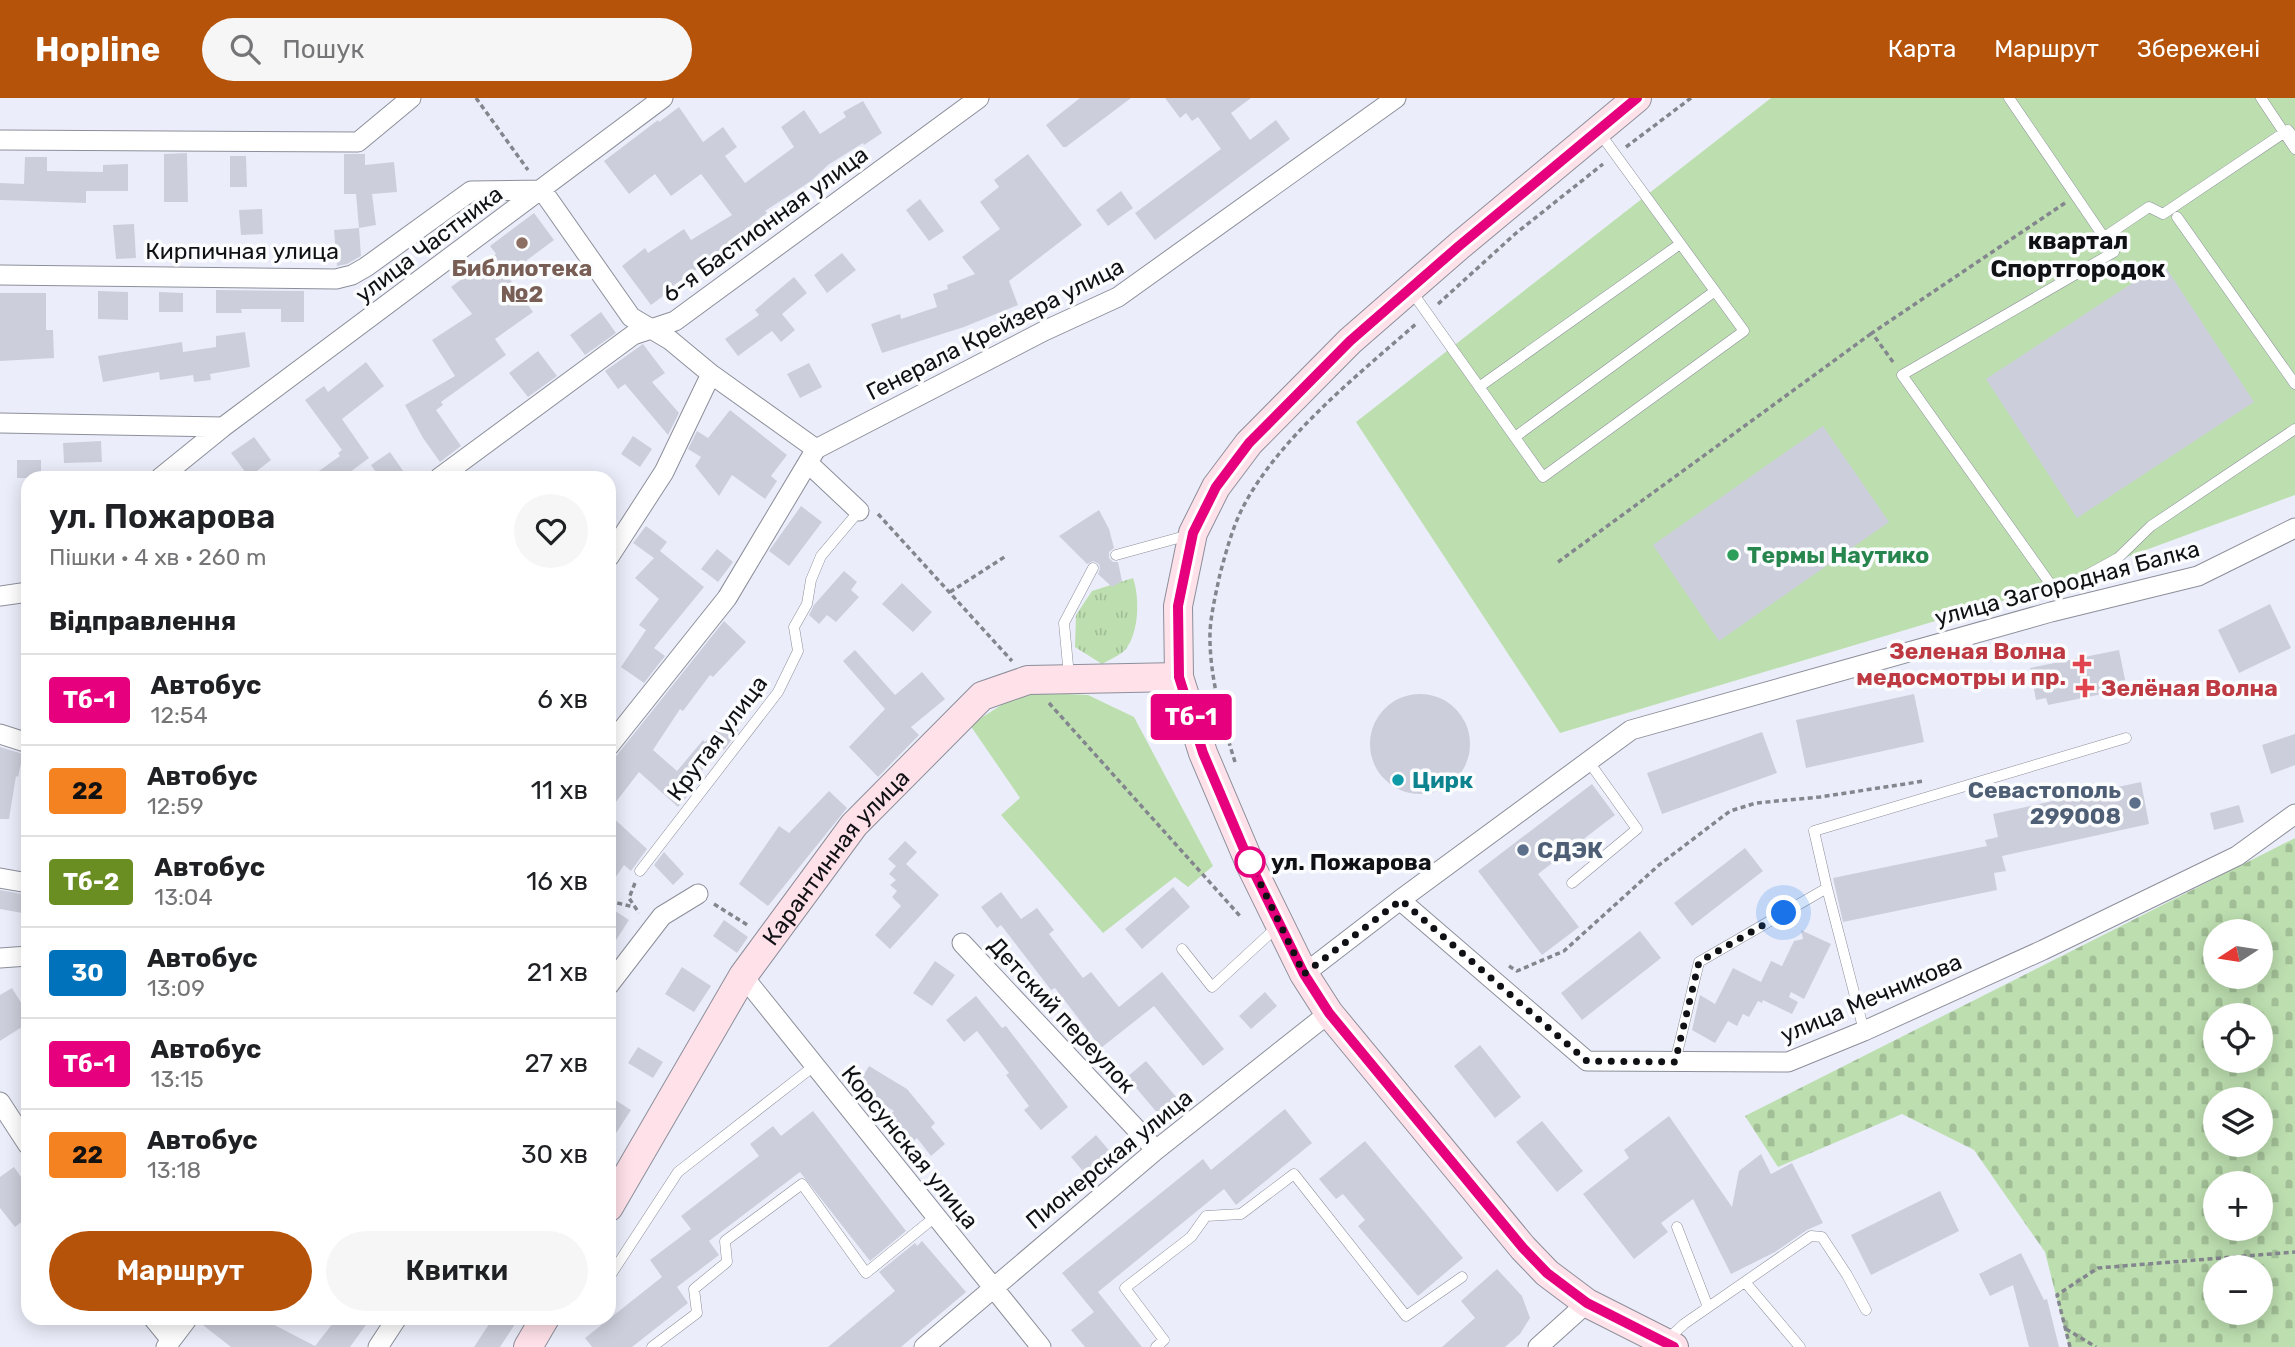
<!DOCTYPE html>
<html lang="uk">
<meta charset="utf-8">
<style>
:root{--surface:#fff;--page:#f6f6f6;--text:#202124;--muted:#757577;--line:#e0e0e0;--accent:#b45309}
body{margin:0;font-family:Rubik,sans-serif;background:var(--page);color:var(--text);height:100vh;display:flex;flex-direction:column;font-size:26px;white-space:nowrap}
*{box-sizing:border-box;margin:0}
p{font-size:23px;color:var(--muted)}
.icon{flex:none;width:38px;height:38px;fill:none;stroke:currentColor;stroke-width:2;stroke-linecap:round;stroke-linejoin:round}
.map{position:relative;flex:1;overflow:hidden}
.side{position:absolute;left:21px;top:373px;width:595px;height:854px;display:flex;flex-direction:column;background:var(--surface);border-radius:21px;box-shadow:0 4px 18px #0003}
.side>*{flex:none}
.badge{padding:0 14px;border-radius:5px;font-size:24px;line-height:46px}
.needle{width:46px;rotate:258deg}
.controls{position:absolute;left:2203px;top:821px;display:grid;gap:14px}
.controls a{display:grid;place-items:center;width:70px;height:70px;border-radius:50%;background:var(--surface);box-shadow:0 4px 18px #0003;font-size:35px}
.you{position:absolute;width:35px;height:35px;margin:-18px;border:5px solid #fff;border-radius:50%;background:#1a73e8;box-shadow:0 0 0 10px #1a73e833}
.map>.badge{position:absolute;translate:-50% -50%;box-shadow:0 0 0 4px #fff}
h2{padding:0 28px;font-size:26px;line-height:63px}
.round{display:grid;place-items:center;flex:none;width:74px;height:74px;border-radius:37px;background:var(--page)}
.summary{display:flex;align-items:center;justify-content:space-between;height:119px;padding:0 28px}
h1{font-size:33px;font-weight:600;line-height:52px}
.button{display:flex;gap:14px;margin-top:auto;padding:14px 28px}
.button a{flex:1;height:80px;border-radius:42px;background:var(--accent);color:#fff;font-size:28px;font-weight:600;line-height:80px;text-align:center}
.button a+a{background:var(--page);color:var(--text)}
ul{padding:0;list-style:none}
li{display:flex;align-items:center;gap:21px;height:91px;padding:0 28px;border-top:2px solid var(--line)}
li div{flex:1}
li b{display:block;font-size:26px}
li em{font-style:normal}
li .badge{min-width:77px;font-weight:700;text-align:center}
header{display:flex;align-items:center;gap:42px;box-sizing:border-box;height:98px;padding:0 35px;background:var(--accent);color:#fff}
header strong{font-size:33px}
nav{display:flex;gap:38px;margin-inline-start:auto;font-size:24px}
.search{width:490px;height:63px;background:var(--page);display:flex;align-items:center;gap:18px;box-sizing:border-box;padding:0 24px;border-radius:38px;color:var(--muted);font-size:26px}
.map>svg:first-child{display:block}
</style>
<header>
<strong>Hopline</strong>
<div class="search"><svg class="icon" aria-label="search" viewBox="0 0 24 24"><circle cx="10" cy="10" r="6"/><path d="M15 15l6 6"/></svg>Пошук</div>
<nav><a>Карта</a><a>Маршрут</a><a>Збережені</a></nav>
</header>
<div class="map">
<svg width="2295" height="1249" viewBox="0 0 2295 1249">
<defs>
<pattern id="grass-tufts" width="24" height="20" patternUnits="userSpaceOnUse" patternTransform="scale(1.75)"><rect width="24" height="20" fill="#bddfb0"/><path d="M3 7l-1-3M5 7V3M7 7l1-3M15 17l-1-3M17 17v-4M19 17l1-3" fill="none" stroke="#a1be96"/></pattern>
<pattern id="cemetery-stones" width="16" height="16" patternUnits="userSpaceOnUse" patternTransform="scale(1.75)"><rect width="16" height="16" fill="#bddfb0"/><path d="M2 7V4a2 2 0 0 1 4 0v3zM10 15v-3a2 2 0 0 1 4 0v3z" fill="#a1be96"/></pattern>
</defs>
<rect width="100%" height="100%" fill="#ebeefa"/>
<path fill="url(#grass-tufts)" d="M1133,480C1140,500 1139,534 1126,551C1121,557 1109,562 1102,566L1075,549L1076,517L1092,493Z"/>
<path fill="url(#cemetery-stones)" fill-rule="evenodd" d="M2295,740V1249H2069L2045,1154L1974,1052L1902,1016L1778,1069L1745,1018ZM2216,833H2261V878H2216ZM2216,917H2261V962H2216ZM2216,1001H2261V1046H2216ZM2216,1085H2261V1130H2216ZM2216,1169H2261V1214H2216Z"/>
<path fill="#bddfb0" d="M1771,0H2295V397L2029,495L1560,635L1356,324Z
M1022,594L1088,597L1134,619L1213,768L1188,789L1175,779L1103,835L1001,717L1020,700L970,627Z"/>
<path fill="#cccfdb" d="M1080,0H1131L1066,49H1063L1046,27Z
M1165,0H1251L1231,15L1250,42L1276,22L1290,41L1155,142L1135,115L1221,51L1198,19L1192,23L1186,15L1180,20Z
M863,3L882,35L864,47L863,45L828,67L811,83L765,113L767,115L729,144L731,147L674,187L675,189L651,207L622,168L645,150L648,155L684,131L691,142L732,117L701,76L671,98L655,76L629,96L604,63L658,22L659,24L679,9L703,44L723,29L737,49L725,58L745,85L794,49L781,29L804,12L820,36L846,19L843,14Z
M187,55L188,104H164V56Z
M344,56H365V67L394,64L397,94L372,96L376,127L359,130L356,96H344Z
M1028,56L1082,127L1009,183L1018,207L964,229L882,255L871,226L900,216L901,221L937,209L933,196L948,191L947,187L975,176L962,159L1000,131L980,104L999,89L994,82Z
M230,58H246L247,89H230Z
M25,59H47V73L103,74V67L128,66V93H86V105L0,102V85L24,86Z
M1121,93L1133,110L1108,128L1096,112Z
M920,101L944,133L929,143L906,112Z
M262,111L263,136L241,137L239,112Z
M534,115L554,142L507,177L533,214L495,241L506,257L441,304L443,307L436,312L461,348L440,364L423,340L405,307L455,278L432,242L472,216L451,189L496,156L490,148Z
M134,126L136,160L116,161L113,127Z
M359,130L361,158L347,166L337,168L334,132Z
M842,155L856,172L827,195L814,177Z
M2163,165L2254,304L2077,420L1986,281Z
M794,179L807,195L782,216L795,232L781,244L772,233L738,258L725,241L759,217L755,212Z
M216,192L304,193V224H281V211H241L242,215H216Z
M98,193L128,194V222L98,221Z
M159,194L183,195V214H159Z
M0,195H46V232H53L54,260L0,263Z
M601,214L616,235L585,257L570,237Z
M245,234L250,269L210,276L211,282L194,284L193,277L160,282L159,274L103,284L98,258L182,244L183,254L216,249V238Z
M643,246L665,275L652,284L679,315L668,337L625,286L618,291L605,273Z
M538,253L557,278L528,299L509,275Z
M366,264L384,288L342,321L369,360L342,380H309L340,358L338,355L342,352L305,302L324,288L328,294Z
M809,265L822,289L800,300L787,276Z
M730,312L787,357L771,378L777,383L765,401L732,377L719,398L695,368L701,359L688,351L697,333L708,340Z
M1823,328L1889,424L1719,543L1653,447Z
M633,338L652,351L640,369L621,356Z
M254,339L271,362L249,379L231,355Z
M101,343L102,364L64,365L63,345Z
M390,354L408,380H380L371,367Z
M17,362H41V380H17Z
M801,408L822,424L789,468L769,453Z
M1099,412L1109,431L1114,450L1109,454V460L1113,464H1118L1122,483L1112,489L1098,476L1100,470L1099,466L1093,463L1087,466L1059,438Z
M646,428L667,444L660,453L704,489L654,550L665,558L644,585L621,569L646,532L639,527L659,501L635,480L654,460L633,445Z
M717,451L733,464L718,484L701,471Z
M844,473L857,484L851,492L859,499L836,524L827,517L819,526L809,517L814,507Z
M902,485L932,514L913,534L882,506Z
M2270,506L2291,550L2239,575L2218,532Z
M724,523L746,544L713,579L710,577L683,613L680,611L653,652L677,673L703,642L705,644L739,609L748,617L737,630L739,632L724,652L721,649L691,686L695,689L678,709L639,674L609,713V667Z
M855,552L895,597L922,574L945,601L911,629L919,637L878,679L849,649L885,611L843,563Z
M2119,552L2127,591L2048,607L2046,600L2036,602L2030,570Z
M1914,596L1924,644L1806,670L1796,622Z
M1370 646a50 50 0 1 1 100 0a50 50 0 1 1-100 0Z
M1762,634L1777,675L1662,716L1647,675Z
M2295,636V667L2271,676L2262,647Z
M0,649L23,656L18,679L16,678L9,721H0Z
M2141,684L2149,726L2002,758L2006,773L1994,775L1997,792L1843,824L1833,780L1987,748L1985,742L1998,739L1993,716Z
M1592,686L1615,717L1538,776L1579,829L1542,857L1478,773Z
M829,693L847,710L768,808L739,786L779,728L789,735Z
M2239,707L2244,724L2214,732L2210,715Z
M609,716L647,751L631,773L624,767L609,789Z
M905,743L917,754L906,766L939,797L890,851L875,837L901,808L892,799L897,793L890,787L896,782L889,776L896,768L888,761Z
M1745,750L1763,773L1692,828L1674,805Z
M664,754L684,776L673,787L654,767Z
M1173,789L1190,809L1142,851L1125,831Z
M0,792L28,797V816L0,811Z
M1001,794L1021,821L1037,810L1054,832L1049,836L1083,880L1091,874L1119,909L1162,874L1224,951L1203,968L1154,908L1101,950L1055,890L1051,892L1001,827L997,830L981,809Z
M609,809L629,822L609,853Z
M724,822L748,839L737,855L713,838Z
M1801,832L1831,846L1804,901L1791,894L1789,899L1798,904L1792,916L1763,902L1762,905L1758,903L1749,919L1743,916L1737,928L1728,923L1715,945L1692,932L1700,897L1715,906L1733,870L1761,884L1771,863L1782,868L1794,843L1803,841Z
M1640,833L1661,860L1582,922L1561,895Z
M935,863L955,877L932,908L913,895Z
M682,869L711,888L694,914L665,896Z
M12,890L28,916V925L0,943V897Z
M1265,894L1277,908L1251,931L1239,918Z
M976,898L1002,930L1006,928L1068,1009L1041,1032L1024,1012L1029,1008L1006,977L1009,975L977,933L964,944L946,922Z
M1480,947L1521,999L1495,1020L1454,968Z
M638,949L663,964L653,980L628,965Z
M1146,963L1183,1007L1164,1023L1127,979Z
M869,968L907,991L935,1025L931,1029L945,1046L931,1058L917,1040L910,1046L887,1019L894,1013L856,990Z
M609,998L631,1012L609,1046Z
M1285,1011L1312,1045L1236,1107L1224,1091L1098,1194L1142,1249H1085L1071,1232L1094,1214L1062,1175L1203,1061L1211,1072Z
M813,1013L906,1133L870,1163L800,1074L709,1143L719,1157L677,1189L688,1205L632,1249H592L585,1240L662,1179L650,1162L691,1131L681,1118L759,1058L750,1046L773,1028L781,1038Z
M1669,1018L1732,1109L1739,1073L1761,1056L1771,1076L1792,1065L1823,1125L1807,1132L1775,1154L1731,1176L1693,1101L1661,1125L1668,1134L1634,1161L1583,1096L1629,1060L1624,1052Z
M1542,1023L1583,1073L1557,1094L1516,1044Z
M1096,1037L1118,1063L1093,1085L1071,1059Z
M1365,1043L1463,1160L1418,1198L1358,1128L1365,1122L1343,1096L1336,1101L1319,1081Z
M14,1069L28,1089V1119L15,1129L0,1110V1079Z
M1940,1093L1959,1133L1871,1177L1851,1137Z
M922,1143L966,1194L901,1249H828L895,1193L879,1174L915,1145L917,1148Z
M2021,1155L2044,1202L2047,1201L2059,1249H2029L2013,1187L1990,1198L1979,1176Z
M1497,1171L1522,1198L1530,1220L1520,1236L1505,1249H1442L1475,1220L1461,1203Z
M200,1220H261L315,1248L337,1220H371L350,1249H231L199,1224Z
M493,1220H519L500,1249H474Z"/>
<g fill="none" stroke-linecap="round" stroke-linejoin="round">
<g stroke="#8c8f9a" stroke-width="11">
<path id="lane" d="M2009,0L2114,154L1902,277L2056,494L2118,460L2151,428L2295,331
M2261,0L2295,51
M2177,119L2295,286
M2106,138L2149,109L2163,116L2288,32L2295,41
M1412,194L1543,379L1744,233L1599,34
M1479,289L1680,146
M1515,339L1715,193
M1116,457L1189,437
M1069,578L1064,525L1093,470
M640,773L778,594L798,553L794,529L807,506L811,482L821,458L859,413
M1572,785L1637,731L1589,664
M1827,790L1814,733L2126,640
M1182,851L1212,889L1277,829
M1675,964L1699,864L1827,790L1864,933
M1677,1129L1708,1209
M610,1178L678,1074L814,968
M1745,1184L1800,1249
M1668,1241L1684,1226L1811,1138L1822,1139L1847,1177L1866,1212
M652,1249L697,1215L694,1191L727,1164L725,1143L802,1086L866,1175L935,1119
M1156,1249L1164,1242L1125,1190L1191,1139L1206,1118L1241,1116L1294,1076L1406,1218L1462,1179"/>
</g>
<g stroke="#8c8f9a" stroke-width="21">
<path id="street" d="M0,42L358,44L411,0
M0,177L336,181L352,177L366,169L471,93L542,92L631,219L670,242L711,276L816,351
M0,325L223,329
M816,351L1044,233L1118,199L1396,0
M808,365L859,413
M160,380L223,329L663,0
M439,380L633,237L675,223L979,0
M609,459L664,374L711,276
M0,498L28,494
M0,636L28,645
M609,648L727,500L816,351
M0,780L28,785
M1400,802L1587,963L1788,964L1864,933L2043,852L2237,758L2295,716
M962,845L1156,1052
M0,860L28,858
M1304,876L1400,802L1631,632L2051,514L2198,478L2295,430
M743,878L1041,1249
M609,887L662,818L698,796
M0,1004L28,1047
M153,1220L171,1242
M166,1249L188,1220
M378,1249L397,1220
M924,1249L1156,1052L1329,915
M1538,1249L1587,1205"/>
</g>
<g stroke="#8c8f9a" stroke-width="30">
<g id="secondary">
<path d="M1637,0L1459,148L1350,243L1249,345L1216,389L1193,435L1178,508L1179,579L1203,655L1251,768L1304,876L1329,915L1523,1150L1547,1175L1587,1205L1674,1249"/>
<path id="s1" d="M609,1109L743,878L854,727L982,598L1028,582L1179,579"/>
<path d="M528,1249L545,1220"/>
</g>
</g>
<path stroke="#84868e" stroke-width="3.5" stroke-dasharray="5 3.5" stroke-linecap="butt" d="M476,0L528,72
M1626,49L1691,0
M1438,206L1515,136L1603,66
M1893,264L1872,235L2065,105
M878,416L1012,563
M1558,464L1872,235
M950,494L1006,458
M1049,605L1240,818
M1235,664C1222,622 1209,578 1210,534C1211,515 1216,495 1220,476C1226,454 1232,431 1242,411C1278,340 1358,277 1417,225
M635,785L629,800L639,815
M609,803L634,809
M714,806L749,828
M1509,868L1517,873L1564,853L1659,767L1730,713L1756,705L1820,699L1924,683
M2066,1231L2096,1249
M2070,1249L2057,1197L2098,1170L2295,1154"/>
<use href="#lane" stroke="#fff" stroke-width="10"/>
<use href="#street" stroke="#fff" stroke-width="19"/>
<use href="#secondary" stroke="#ffe1e9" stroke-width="28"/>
</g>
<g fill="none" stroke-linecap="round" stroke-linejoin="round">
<g stroke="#fff" stroke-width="16">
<path id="line" d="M1637,0L1459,148L1350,243L1249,345L1216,389L1193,435L1178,508L1179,579L1203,655L1251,768L1304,876L1329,915L1523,1150L1547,1175L1587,1205L1674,1249"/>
</g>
<use href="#line" stroke="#e6007e" stroke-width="10"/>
<path stroke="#101115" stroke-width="7" stroke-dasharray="0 12.6" d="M1250,764L1304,876L1401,802L1587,963L1675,964L1699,864L1784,815"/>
</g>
<circle fill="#8d6e63" stroke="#fbfcfe" stroke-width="2.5" cx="522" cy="145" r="7"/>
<circle fill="#2e9e5b" stroke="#fbfcfe" stroke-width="2.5" cx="1733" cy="457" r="7"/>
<g fill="#e0444e" stroke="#fbfcfe" stroke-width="2.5">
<path d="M2078.5 555.5h7v7h7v7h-7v7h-7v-7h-7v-7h7z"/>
<path d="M2081.5 579.5h7v7h7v7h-7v7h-7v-7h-7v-7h7z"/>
</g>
<circle fill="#0f9aa8" stroke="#fbfcfe" stroke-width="2.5" cx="1398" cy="682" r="7"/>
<g fill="#5c6f8a" stroke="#fbfcfe" stroke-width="2.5">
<circle cx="2135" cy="705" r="7"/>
<circle cx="1523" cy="752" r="7"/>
</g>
<circle fill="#fff" stroke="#e6007e" stroke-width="3.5" cx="1250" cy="764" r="14"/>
<g text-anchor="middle" stroke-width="7" stroke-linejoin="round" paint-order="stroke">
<g font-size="23" fill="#101115" stroke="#fbfcfe">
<text transform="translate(765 126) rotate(-36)" y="8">6-я Бастионная улица</text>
<text transform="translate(429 146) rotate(-37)" y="8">улица Частника</text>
<text x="242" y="161">Кирпичная улица</text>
<text transform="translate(995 231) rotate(-27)" y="8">Генерала Крейзера улица</text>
<text transform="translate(2067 485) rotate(-15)" y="8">улица Загородная Балка</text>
<text transform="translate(717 640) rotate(-53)" y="8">Крутая улица</text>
<text dy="8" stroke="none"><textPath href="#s1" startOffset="418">Карантинная улица</textPath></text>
<text transform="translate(1871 900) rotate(-23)" y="8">улица Мечникова</text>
<text transform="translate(1062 917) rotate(47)" y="8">Детский переулок</text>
<text transform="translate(910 1049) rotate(51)" y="8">Корсунская улица</text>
<text transform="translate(1109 1061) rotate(-39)" y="8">Пионерская улица</text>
</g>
<g font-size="23" font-weight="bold" fill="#785e54" stroke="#fbfcfe">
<text x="522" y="178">Библиотека<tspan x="522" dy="26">№2</tspan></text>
</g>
<g font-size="23" font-weight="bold" fill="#27864d" stroke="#fbfcfe" text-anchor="start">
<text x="1747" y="465">Термы Наутико</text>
</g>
<g font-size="23" font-weight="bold" fill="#be3a42" stroke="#fbfcfe" text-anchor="end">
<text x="2066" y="561">Зеленая Волна<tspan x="2066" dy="26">медосмотры и пр.</tspan></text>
<text x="2101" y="598" text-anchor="start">Зелёная Волна</text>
</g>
<g font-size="23" font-weight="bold" fill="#0d838f" stroke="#fbfcfe" text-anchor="start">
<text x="1412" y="690">Цирк</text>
</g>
<g font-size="23" font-weight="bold" fill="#4e5e75" stroke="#fbfcfe" text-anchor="end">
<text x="2121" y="700">Севастополь<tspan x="2121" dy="26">299008</tspan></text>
<text x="1537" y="760" text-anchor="start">СДЭК</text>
</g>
<g font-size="23" font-weight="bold" fill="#101115" stroke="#fbfcfe" text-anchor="start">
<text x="1271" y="772">ул. Пожарова</text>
</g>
<g font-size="24" font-weight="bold" fill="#101115" stroke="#fbfcfe">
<text x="2078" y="151">квартал<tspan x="2078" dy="28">Спортгородок</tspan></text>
</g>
</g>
</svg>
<div class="controls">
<a><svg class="needle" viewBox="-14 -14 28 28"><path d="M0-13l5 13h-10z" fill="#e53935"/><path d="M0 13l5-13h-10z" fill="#757577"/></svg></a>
<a><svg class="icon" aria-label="locate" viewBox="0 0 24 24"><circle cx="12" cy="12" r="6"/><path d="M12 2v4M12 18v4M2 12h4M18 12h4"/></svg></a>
<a><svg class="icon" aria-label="layers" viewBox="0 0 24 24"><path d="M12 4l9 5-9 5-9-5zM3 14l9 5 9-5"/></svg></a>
<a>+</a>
<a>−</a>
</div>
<div class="you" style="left:1784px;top:815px"></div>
<b class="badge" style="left:1191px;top:619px;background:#e6007e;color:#fff">Тб-1</b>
<section class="side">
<div class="summary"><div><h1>ул. Пожарова</h1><p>Пішки · 4 хв · 260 m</p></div><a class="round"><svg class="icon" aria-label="heart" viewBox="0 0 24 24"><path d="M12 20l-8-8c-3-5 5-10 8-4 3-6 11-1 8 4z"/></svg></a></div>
<h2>Відправлення</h2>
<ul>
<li><span class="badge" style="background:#e6007e;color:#fff">Тб-1</span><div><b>Автобус</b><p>12:54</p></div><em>6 хв</em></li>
<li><span class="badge" style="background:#f58220;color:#111">22</span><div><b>Автобус</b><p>12:59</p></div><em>11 хв</em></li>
<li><span class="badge" style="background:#6b8e23;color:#fff">Тб-2</span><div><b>Автобус</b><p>13:04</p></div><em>16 хв</em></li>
<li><span class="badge" style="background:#0072bc;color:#fff">30</span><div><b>Автобус</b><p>13:09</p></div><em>21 хв</em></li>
<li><span class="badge" style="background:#e6007e;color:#fff">Тб-1</span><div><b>Автобус</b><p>13:15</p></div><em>27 хв</em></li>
<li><span class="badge" style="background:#f58220;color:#111">22</span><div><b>Автобус</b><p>13:18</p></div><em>30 хв</em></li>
</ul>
<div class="button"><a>Маршрут</a><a>Квитки</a></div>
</section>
</div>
